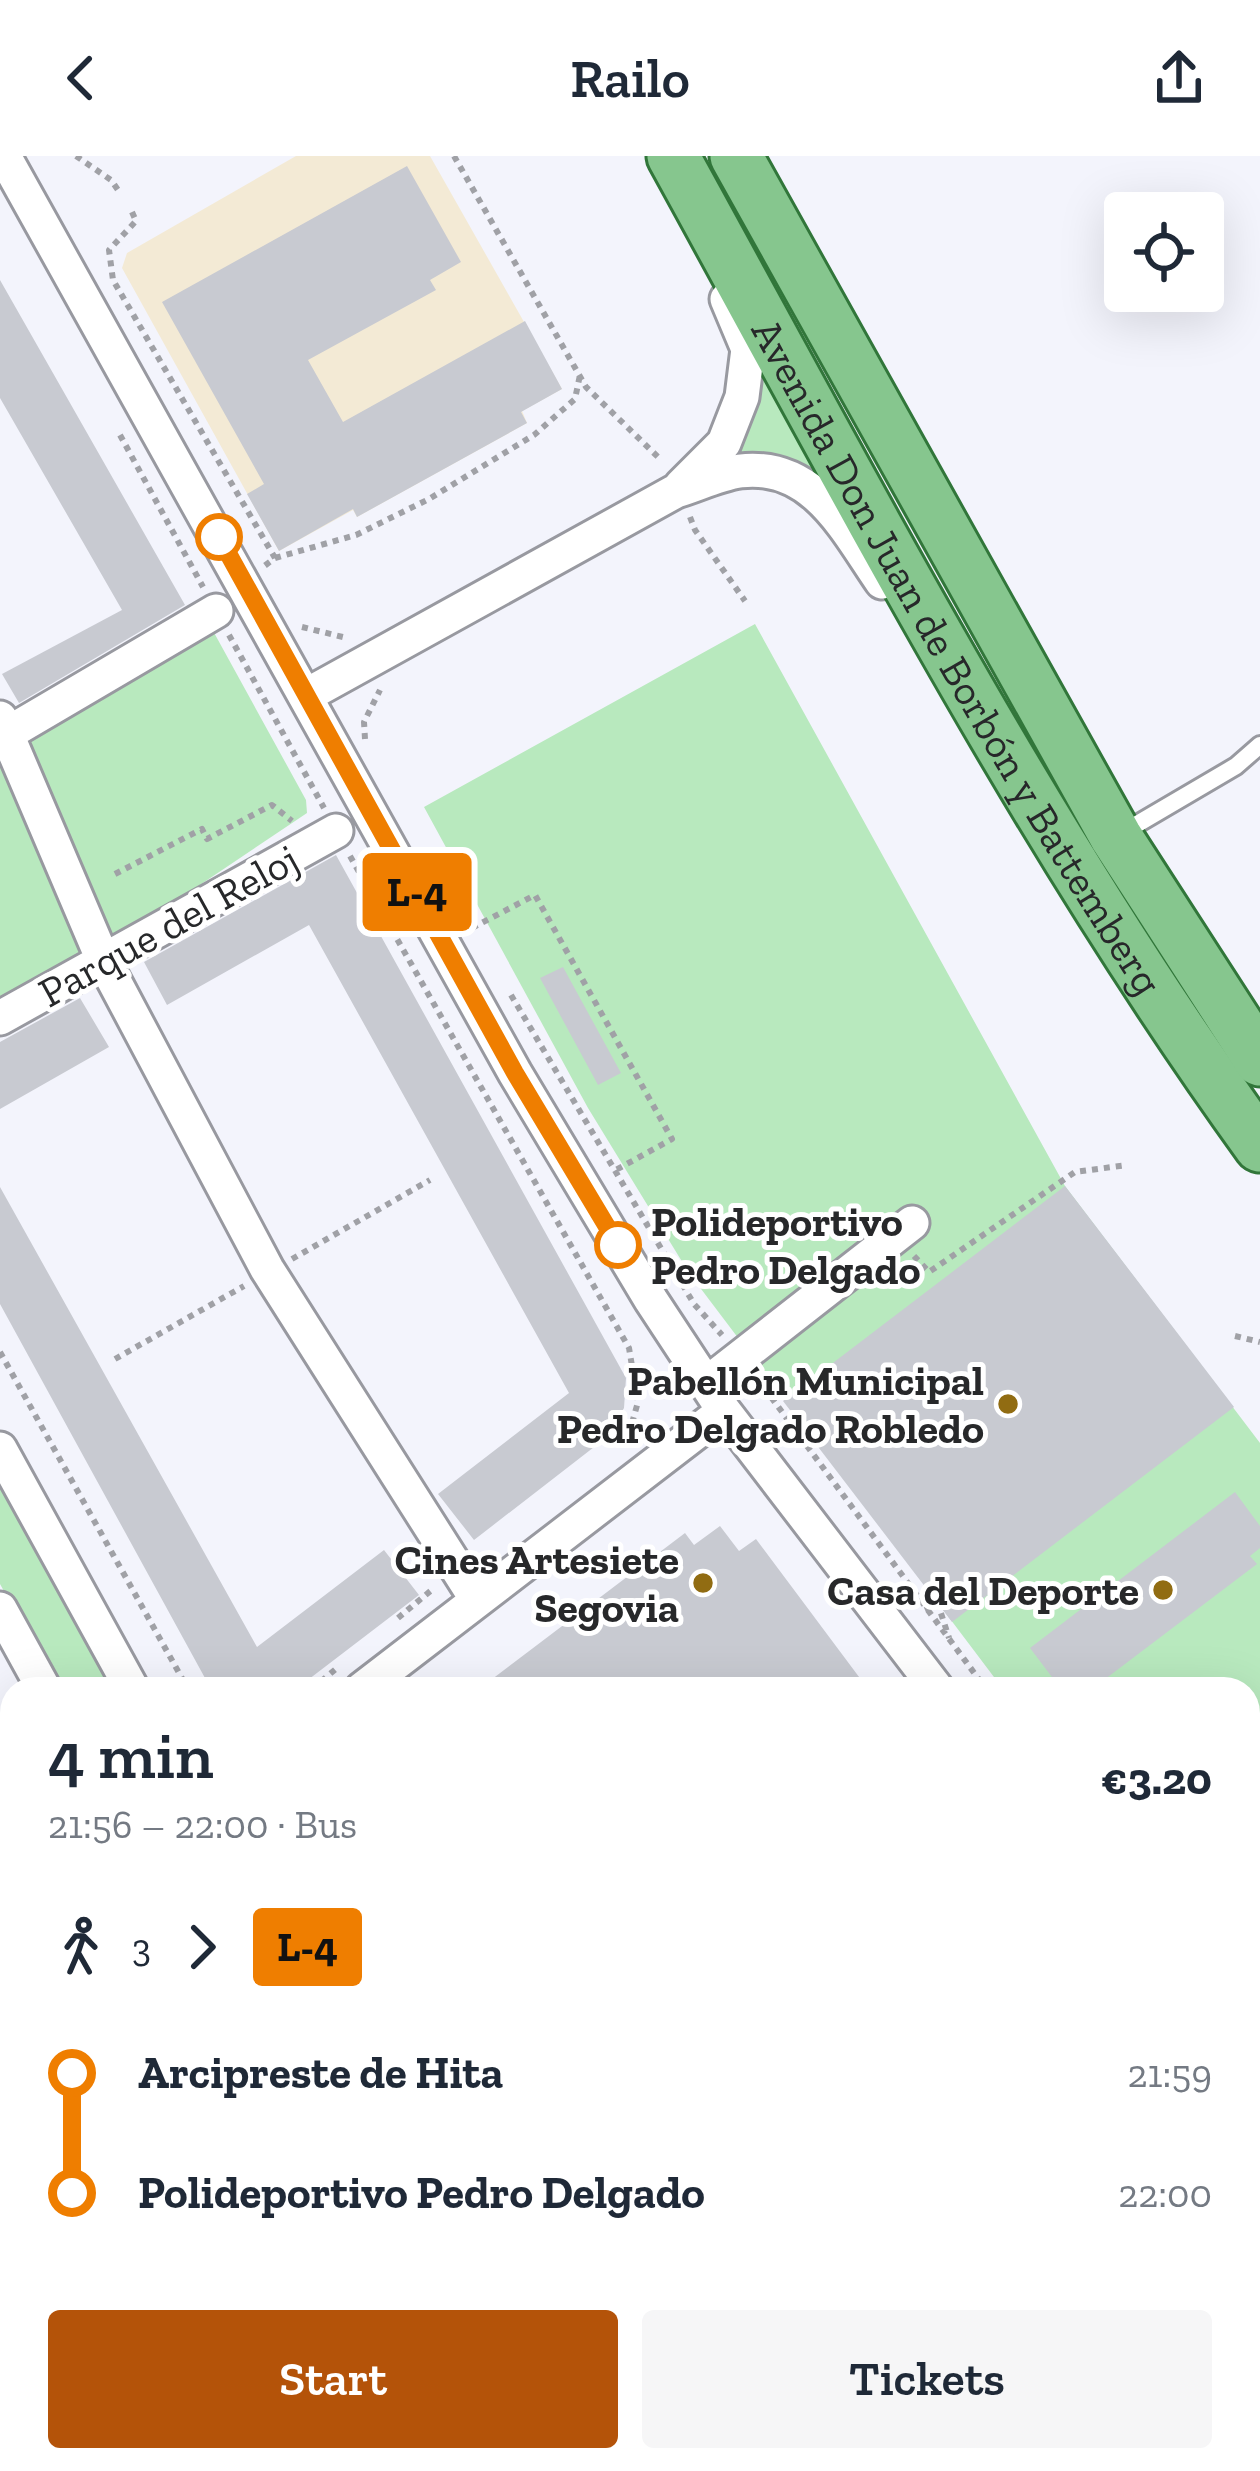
<!DOCTYPE html>
<meta charset="utf-8">
<style>
:root{--surface:#fff;--page:#f6f6f7;--text:#1f2937;--muted:#747a83;--accent:#b45309}
body{margin:0;font-family:"Zilla Slab",serif;background:var(--page);color:var(--text);height:100vh;display:flex;flex-direction:column;font-size:45px;white-space:nowrap}
*{box-sizing:border-box;margin:0}
p{font-size:39px;color:var(--muted)}
.icon{flex:none;width:66px;height:66px;fill:none;stroke:currentColor;stroke-width:2;stroke-linecap:round;stroke-linejoin:round}
.map{position:relative;flex:1;overflow:hidden}
.details{position:absolute;left:0px;top:1521px;width:1260px;height:795px;display:flex;flex-direction:column;background:var(--surface);border-radius:36px 36px 0 0;box-shadow:0 12px 48px #0002}
.details>*{flex:none}
.badge{padding:0 24px;border-radius:9px;font-size:42px;line-height:78px}
.buttons{position:absolute;left:1104px;top:36px;display:grid;gap:24px}
.buttons a{display:grid;place-items:center;width:120px;height:120px;border-radius:12px;background:var(--surface);box-shadow:0 12px 48px #0002;font-size:60px}
.map>.badge{position:absolute;translate:-50% -50%;box-shadow:0 0 0 6px #fff}
.legs{display:flex;align-items:center;gap:18px;height:132px;padding:0 48px;font-size:39px}
.legs p{margin-inline-start:auto}
.head{display:flex;align-items:center;justify-content:space-between;height:204px;padding:0 48px}
h1{font-size:66px;font-weight:600;line-height:90px}
.primary-button{display:flex;gap:24px;margin-top:auto;padding:24px 48px}
.primary-button a{flex:1;height:138px;border-radius:12px;background:var(--accent);color:#fff;font-size:48px;font-weight:600;line-height:138px;text-align:center}
.primary-button a+a{background:var(--page);color:var(--text)}
ul{padding:0 48px;list-style:none}
li{display:flex;align-items:center;gap:42px;height:120px;font-size:45px}
li i{display:grid;place-items:center;width:18px;height:100%;margin:0 15px;background:currentColor}
li i::after{content:'';width:30px;height:30px;margin:-15px;border:9px solid;border-radius:50%;background:var(--surface)}
li p{margin-inline-start:auto}
li:first-child i{background:linear-gradient(#0000 50%,currentColor 0)}
li:last-child i{background:linear-gradient(currentColor 50%,#0000 0)}
header{display:flex;justify-content:space-between;align-items:center;height:156px;padding:0 48px;background:var(--surface);font-size:54px;font-weight:600}
.map>svg:first-child{display:block}
</style>
<header><svg class="icon" aria-label="back" viewBox="0 0 24 24"><path d="M15 5l-7 7 7 7"/></svg>Railo<svg class="icon" aria-label="share" viewBox="0 0 24 24"><path d="M12 15V3M7 8l5-5 5 5M5 13v7h14v-7"/></svg></header>
<div class="map">
<svg width="1260" height="2315" viewBox="0 0 1260 2315">
<rect width="100%" height="100%" fill="#f3f4fc"/>
<path fill="#f3ead5" d="M296,0H430L562,233L522,255L527,267L357,361L353,354L279,395L122,112L127,97Z"/>
<path fill="#b8e9be" d="M759,188L831,327C791,302 765,290 718,308C758,264 760,247 759,188Z
M755,468L1065,1030L1260,1287V1868L1248,1852V1533H1003L689,1117L588,952L424,651Z
M212,473L306,644L307,657L112,788L7,579Z
M0,594L85,797L0,862Z
M0,1318L120,1533H58L0,1428Z"/>
<path fill="#c8cad1" d="M407,10L461,106L430,124L436,134L308,204L343,266L525,165L562,233L521,256L527,267L357,361L353,353L279,395L247,338L264,328L162,146Z
M0,124L185,449L19,547L2,518L122,454L0,242Z
M336,699L626,1222L624,1252L607,1281L474,1384L438,1338L569,1237L309,769L167,849L144,806Z
M563,811L621,917L598,929L540,822Z
M80,842L109,891L0,953V886Z
M1065,1030L1234,1251L952,1466L783,1245Z
M0,1031L257,1491L384,1394L419,1439L296,1533H211L0,1148Z
M1235,1336L1260,1370V1392L1250,1400L1257,1408L1092,1533H1061L1030,1492Z
M720,1370L739,1395L756,1383L868,1533H479L685,1377L694,1389Z"/>
<g fill="none" stroke-linecap="round" stroke-linejoin="round">
<g stroke="#9899a0" stroke-width="22">
<path id="lane" d="M1122,677L1236,610L1260,589"/>
</g>
<g stroke="#9899a0" stroke-width="39">
<path id="street" d="M4,0L515,917L651,1144L724,1255L937,1533
M681,330L724,287L742,241L748,193L727,143
M307,539L676,335C696,329 719,318 740,315C814,306 846,374 882,426
M0,562L103,804L267,1113L477,1444
M0,582L216,455
M0,862L336,675
M706,1228L912,1067
M0,1293L132,1533
M0,1453L44,1533
M362,1533L724,1255
M0,1812L12,1802
M1248,1939L1260,1955
M0,2292L12,2283
M842,2304L851,2315
M939,2304L948,2315
M189,2315L201,2304"/>
</g>
<g stroke="#31763a" stroke-width="57">
<g id="primary">
<path id="s1" d="M673,0C858,336 1035,679 1260,990"/>
<path d="M736,0L1116,681L1260,904"/>
</g>
</g>
<path stroke="#a0a1a6" stroke-width="6" stroke-dasharray="6 6" stroke-linecap="butt" d="M76,0L111,24L118,34
M454,0L586,231L658,301
M132,56L136,65L109,94L113,124L275,402L263,411
M120,279L203,431
M690,361L695,374L745,445
M275,402L356,379L429,343L534,279L575,243L580,219
M302,471L347,482
M229,479L324,652
M365,583L364,566L380,534
M350,700L629,1192L638,1246L626,1288
M115,718L202,673L207,683L272,649L292,665
M472,772L535,739L672,983L614,1015
M511,839L694,1148L722,1179
M914,1100L929,1116L1075,1016L1127,1009
M292,1103L430,1024
M1235,1180L1260,1186
M0,1196L188,1533
M115,1203L244,1130
M757,1222L986,1533
M920,1446L931,1438
M925,1454L938,1448L949,1482
M398,1462L434,1432
M312,1533L337,1512
M0,1870L12,1861
M1248,1873L1260,1889
M1248,2001L1260,2017
M1248,2153L1260,2144
M286,2304L295,2315
M539,2304L547,2315
M578,2304L587,2315
M1016,2304L1024,2315
M305,2315L319,2304
M1036,2315L1051,2304"/>
<use href="#lane" stroke="#fff" stroke-width="16"/>
<use href="#street" stroke="#fff" stroke-width="33"/>
<use href="#primary" stroke="#86c68e" stroke-width="51"/>
</g>
<g fill="none" stroke-linecap="round" stroke-linejoin="round">
<g stroke="#fff" stroke-width="27">
<path id="line-1" d="M219,381L515,917L618,1089"/>
</g>
<use href="#line-1" stroke="#ef7e00" stroke-width="18"/>
</g>
<g fill="#fff" stroke="#ef7e00" stroke-width="6">
<circle cx="219" cy="381" r="21"/>
<circle cx="618" cy="1089" r="21"/>
</g>
<g fill="#916c12" stroke="#fff" stroke-width="4.5">
<circle cx="1008" cy="1248" r="12"/>
<circle cx="703" cy="1427" r="12"/>
<circle cx="1163" cy="1434" r="12"/>
</g>
<g text-anchor="middle" stroke-width="10" stroke-linejoin="round" paint-order="stroke">
<g font-size="42" fill="#27282a" stroke="#fff">
<text dy="15" stroke="none"><textPath href="#s1" startOffset="576">Avenida Don Juan de Borbón y Battemberg</textPath></text>
<text transform="translate(168 769) rotate(-29)" y="15">Parque del Reloj</text>
</g>
<g font-size="42" font-weight="bold" fill="#27282a" stroke="#fff" text-anchor="start">
<text x="651" y="1080">Polideportivo<tspan x="651" dy="48">Pedro Delgado</tspan></text>
</g>
<g font-size="42" font-weight="bold" fill="#27282a" stroke="#fff" text-anchor="end">
<text x="984" y="1239">Pabellón Municipal<tspan x="984" dy="48">Pedro Delgado Robledo</tspan></text>
<text x="679" y="1418">Cines Artesiete<tspan x="679" dy="48">Segovia</tspan></text>
<text x="1139" y="1449">Casa del Deporte</text>
</g>
</g>
</svg>
<div class="buttons">
<a><svg class="icon" aria-label="locate" viewBox="0 0 24 24"><circle cx="12" cy="12" r="6"/><path d="M12 2v4M12 18v4M2 12h4M18 12h4"/></svg></a>
</div>
<b class="badge" style="left:417px;top:736px;background:#ef7e00;color:#111">L-4</b>
<section class="details">
<div class="head"><div><h1>4 min</h1><p>21:56 – 22:00 · Bus</p></div><b>€3.20</b></div>
<div class="legs"><svg class="icon" aria-label="walk" viewBox="0 0 24 24"><circle cx="13" cy="4" r="2"/><path d="M13 8l-2 6 4 7M11 14l-3 7M7 12l3-4h3l4 4"/></svg>3<svg class="icon" aria-label="forward" viewBox="0 0 24 24"><path d="M9 5l7 7-7 7"/></svg><b class="badge" style="background:#ef7e00;color:#111">L-4</b></div>
<ul>
<li><i style="color:#ef7e00"></i><b>Arcipreste de Hita</b><p>21:59</p></li>
<li><i style="color:#ef7e00"></i><b>Polideportivo Pedro Delgado</b><p>22:00</p></li>
</ul>
<div class="primary-button"><a>Start</a><a>Tickets</a></div>
</section>
</div>
